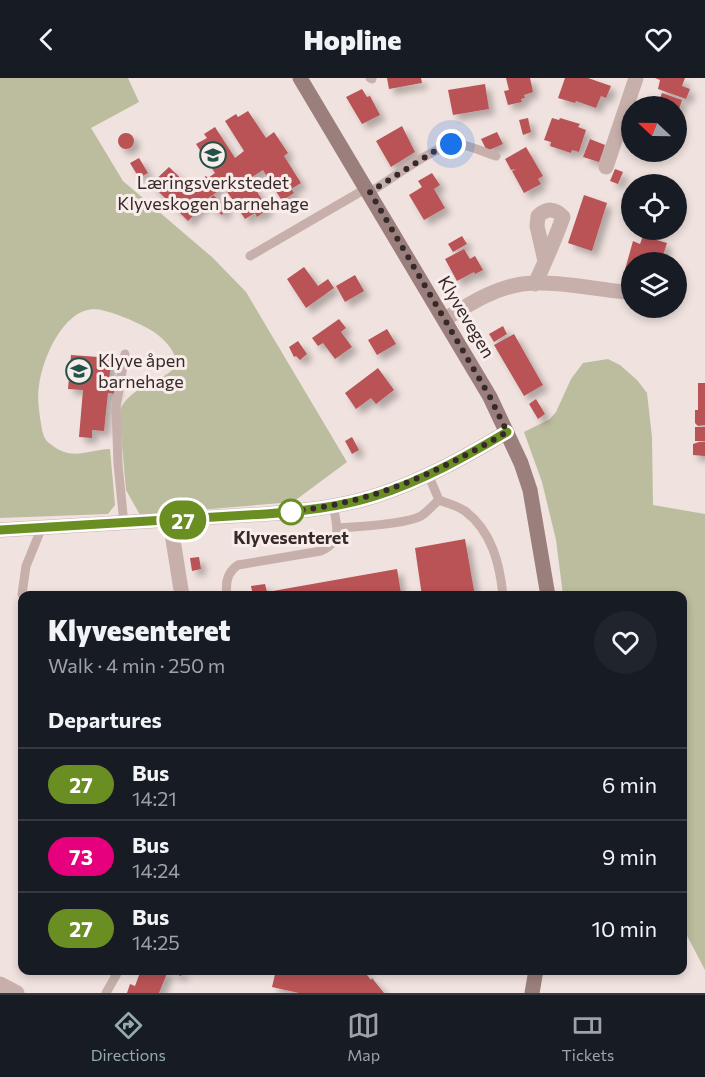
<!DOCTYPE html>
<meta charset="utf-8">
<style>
:root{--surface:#171b24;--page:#20242c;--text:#f1f3f6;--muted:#9ea1a6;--line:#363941;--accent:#94aba8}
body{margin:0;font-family:Commissioner,sans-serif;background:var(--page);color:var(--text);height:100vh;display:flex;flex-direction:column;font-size:22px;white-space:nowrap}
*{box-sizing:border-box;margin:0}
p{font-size:20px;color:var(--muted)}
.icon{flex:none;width:33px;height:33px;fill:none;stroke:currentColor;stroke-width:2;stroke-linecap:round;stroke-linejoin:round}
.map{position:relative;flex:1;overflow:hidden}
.drawer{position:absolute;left:18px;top:513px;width:669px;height:384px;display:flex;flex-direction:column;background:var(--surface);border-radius:12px;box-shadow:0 3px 9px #0003}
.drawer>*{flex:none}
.badge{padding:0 12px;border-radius:20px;font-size:21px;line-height:39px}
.needle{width:39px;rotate:292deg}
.tools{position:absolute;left:621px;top:18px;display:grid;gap:12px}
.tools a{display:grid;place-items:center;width:66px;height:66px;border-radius:50%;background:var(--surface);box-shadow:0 3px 9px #0003;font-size:30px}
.you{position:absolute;width:30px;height:30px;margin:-15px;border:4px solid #fff;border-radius:50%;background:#1a73e8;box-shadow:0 0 0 9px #1a73e833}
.map>.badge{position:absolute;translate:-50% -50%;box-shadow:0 0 0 3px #fff}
h2{padding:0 30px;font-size:22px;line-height:54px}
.round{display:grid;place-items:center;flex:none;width:63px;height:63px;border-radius:32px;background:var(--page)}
.head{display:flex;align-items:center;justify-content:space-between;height:102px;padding:0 30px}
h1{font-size:28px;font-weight:800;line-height:45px}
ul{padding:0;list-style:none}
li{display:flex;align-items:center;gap:18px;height:72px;padding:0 30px;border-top:2px solid var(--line)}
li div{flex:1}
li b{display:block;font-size:22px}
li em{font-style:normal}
li .badge{min-width:66px;font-weight:700;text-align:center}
header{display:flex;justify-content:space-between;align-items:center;height:78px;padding:0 30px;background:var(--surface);font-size:27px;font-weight:800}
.dock{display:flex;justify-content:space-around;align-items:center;height:84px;border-top:2px solid var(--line);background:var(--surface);font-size:16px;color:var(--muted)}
.dock a{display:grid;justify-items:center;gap:3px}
.dock .current{color:var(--accent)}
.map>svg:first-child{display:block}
</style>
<header><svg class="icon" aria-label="back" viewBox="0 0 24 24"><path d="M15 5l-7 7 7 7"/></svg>Hopline<svg class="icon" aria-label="heart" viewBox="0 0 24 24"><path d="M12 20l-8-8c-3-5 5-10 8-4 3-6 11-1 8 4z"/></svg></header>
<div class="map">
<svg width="705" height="915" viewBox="0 0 705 915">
<defs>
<filter id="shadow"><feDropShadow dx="5.5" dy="5.5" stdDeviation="3" flood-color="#0004"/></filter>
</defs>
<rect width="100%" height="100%" fill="#f0e2de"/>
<path fill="#bcbd9f" d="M0,0H128L139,24L91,50L123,103L213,180L246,214L347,384L293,424L140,437L126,412L119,334C129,306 173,301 176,286C177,272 160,257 149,251C137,244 107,231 93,231C62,233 42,282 39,308C37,319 39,330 40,340C42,349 42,360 49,365C72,384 86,372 110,371L115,427L108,436L0,440Z
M608,281L620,287L637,302L647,315L652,359L653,427L705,436V892L683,850L682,518L563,517L556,462L542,404L524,354L550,341L556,334L571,301L583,285Z"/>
<path fill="#b95357" filter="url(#shadow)" d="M387,0H421L422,5L389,11Z
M506,0H530L533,14L524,17L525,20L521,21L522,24L508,27L504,13L509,12Z
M565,0H588L611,8L606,20L601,18L596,30L576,23L575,25L558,20Z
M655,0H685L682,8L690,11L686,21L658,11L660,2Z
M485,6L489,31L453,37L448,12Z
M362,11L367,19L370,18L380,37L362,46L346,19Z
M662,15L682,22L677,38L676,28H657Z
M248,33L266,60L274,54L288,75L284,78L301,105L291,111L294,115L282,123L263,92L249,101L268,131L257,139L255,135L245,141L222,106L215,111L217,114L204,123L206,125L188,143L151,106L169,89L190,109L206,98L208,100L215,95L196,66L207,60L204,56L215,49L235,80L244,73L225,43L236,36L238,39Z
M528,40L531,54L523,57L519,42Z
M552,40L559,42L560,40L580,46L578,49L586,52L579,74L572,72L571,75L550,68L551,64L544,62Z
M402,48L415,74L391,89L376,63Z
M497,54L503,66L487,73L481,61Z
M118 63a8 8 0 1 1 16 0a8 8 0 1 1-16 0Z
M590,61L605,67L599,84L583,79Z
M526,69L543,98L538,101L541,106L524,115L512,93L516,91L511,92L505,81Z
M139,80L148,95L139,100L130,85Z
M615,91L623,94L618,106L610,103Z
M432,95L440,107L434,111L445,130L424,142L409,117L422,109L418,103Z
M213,117L228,129L222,137L206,126Z
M584,117L607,125L592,173L568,165Z
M462,158L467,166L453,174L448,166Z
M643,158L667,165L661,184H632V209L621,206L633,163L640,166Z
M464,171L470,181L475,178L483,192L475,196L474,194L457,203L445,181Z
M304,189L318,208L328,201L334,210L306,230L287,201Z
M355,197L364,213L345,224L336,208Z
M339,241L346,250L341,254L352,269L335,281L323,265L318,268L312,260Z
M503,248L507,256L494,264L489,256Z
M387,251L396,266L377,277L368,262Z
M514,256L543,307L524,318L494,267Z
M298,263L307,276L300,282L296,278L294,279L289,269Z
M98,276L111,277L109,307L116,308L115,316L108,315L104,353L92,352V360L79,359L83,312L68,311L71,277L98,279Z
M378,290L394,312L376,326L371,320L356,331L345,315Z
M698,305H705V347L698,348L695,345V332H698Z
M536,321L545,336L538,341L529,326Z
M695,349H705V363H695Z
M352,359L359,372L352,376L345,363Z
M699,364H705V378L693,377V366Z
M465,461L475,518H422L415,470Z
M199,479L201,491L192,493L190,480Z
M397,491L401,515L385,518H253L251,508L265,506L267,514Z
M141,892H183L181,898L168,893L159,915H127L130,906L135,908Z
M276,892H363L371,902L372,900L384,915H299L272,909Z"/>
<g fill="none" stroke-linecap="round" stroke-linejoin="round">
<path stroke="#c7b0ab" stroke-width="9" d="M370,0L372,1
M370,114C389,103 431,71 450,67C464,64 482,74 496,78
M250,178L367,110
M428,396L439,422C447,425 458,428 465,433C492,453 500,487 503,518
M124,446L118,386L116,330L125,276
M337,450C356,449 406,446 421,438C427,434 433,427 439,422
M22,516L26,488L42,449
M227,518C225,505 227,494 238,487L321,473C343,463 337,447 333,428
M106,915L119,892"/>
<path stroke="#c7b0ab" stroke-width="15" d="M606,89L636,0
M535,206C545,184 555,162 563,139C555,130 547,130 538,138L537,148L545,183
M445,241C468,227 494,210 522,206C555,202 592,211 625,214
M170,443L182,518
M0,452L266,436C303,433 340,429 375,418C422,403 465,379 507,354
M0,906L17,915"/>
<path stroke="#9a7f7d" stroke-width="15" d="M300,0L490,319L521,385L530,412L548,518
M532,915L536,892"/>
</g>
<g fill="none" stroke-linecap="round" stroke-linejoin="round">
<g stroke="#fff" stroke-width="14">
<path id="line" d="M0,452L266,436C303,433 340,429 375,418C422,403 465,379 507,354"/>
</g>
<use href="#line" stroke="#6b8e23" stroke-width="9"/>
<path stroke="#352a29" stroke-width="6" stroke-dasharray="0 10.8" d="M291,434H286C371,426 435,396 507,354L490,319L370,114L438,71L451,66"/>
</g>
<defs>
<g id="school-ring" transform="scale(1.35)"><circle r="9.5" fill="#f8edea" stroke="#235248" stroke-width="1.5"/><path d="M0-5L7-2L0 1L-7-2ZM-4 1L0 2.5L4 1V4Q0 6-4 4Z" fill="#235248"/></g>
</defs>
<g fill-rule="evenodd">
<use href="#school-ring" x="213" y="77"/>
<use href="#school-ring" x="79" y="293"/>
</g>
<circle fill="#fff" stroke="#6b8e23" stroke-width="3" cx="291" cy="434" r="12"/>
<g text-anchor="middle" stroke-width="6" stroke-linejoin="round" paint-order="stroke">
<g font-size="18" fill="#352a29" stroke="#f8edea">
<text x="213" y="111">Læringsverkstedet<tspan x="213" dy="21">Klyveskogen barnehage</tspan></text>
<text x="98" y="289" text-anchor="start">Klyve åpen<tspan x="98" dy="21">barnehage</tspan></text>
</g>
<g font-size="18" fill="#352a29" stroke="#f8edea">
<text transform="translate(466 239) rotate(59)" y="6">Klyvevegen</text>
</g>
<g font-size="18" font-weight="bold" fill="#352a29" stroke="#f8edea">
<text x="291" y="466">Klyvesenteret</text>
</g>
</g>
</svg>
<div class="tools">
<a><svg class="needle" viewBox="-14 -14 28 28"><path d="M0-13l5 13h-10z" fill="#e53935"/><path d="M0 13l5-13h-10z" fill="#9ea1a6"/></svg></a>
<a><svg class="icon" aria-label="locate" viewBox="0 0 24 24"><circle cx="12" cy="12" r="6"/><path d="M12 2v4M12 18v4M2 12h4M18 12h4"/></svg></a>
<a><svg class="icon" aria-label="layers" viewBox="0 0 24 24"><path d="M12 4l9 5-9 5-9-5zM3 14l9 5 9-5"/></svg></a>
</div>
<div class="you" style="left:451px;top:66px"></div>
<b class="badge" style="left:183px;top:442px;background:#6b8e23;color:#fff">27</b>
<section class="drawer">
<div class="head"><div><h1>Klyvesenteret</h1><p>Walk · 4 min · 250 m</p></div><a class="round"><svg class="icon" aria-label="heart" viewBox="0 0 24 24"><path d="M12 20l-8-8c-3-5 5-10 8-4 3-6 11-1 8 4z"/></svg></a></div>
<h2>Departures</h2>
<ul>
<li><span class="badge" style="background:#6b8e23;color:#fff">27</span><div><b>Bus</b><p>14:21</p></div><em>6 min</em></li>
<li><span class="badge" style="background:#e6007e;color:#fff">73</span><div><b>Bus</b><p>14:24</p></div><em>9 min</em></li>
<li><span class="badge" style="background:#6b8e23;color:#fff">27</span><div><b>Bus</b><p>14:25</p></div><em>10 min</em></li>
</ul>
</section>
</div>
<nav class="dock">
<a class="current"><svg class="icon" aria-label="directions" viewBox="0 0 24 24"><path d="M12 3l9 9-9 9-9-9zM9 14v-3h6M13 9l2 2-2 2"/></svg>Directions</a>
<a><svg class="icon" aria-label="map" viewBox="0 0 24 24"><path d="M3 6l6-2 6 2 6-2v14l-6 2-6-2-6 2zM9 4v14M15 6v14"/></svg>Map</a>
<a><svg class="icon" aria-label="tickets" viewBox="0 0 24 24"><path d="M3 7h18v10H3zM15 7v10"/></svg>Tickets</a>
</nav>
